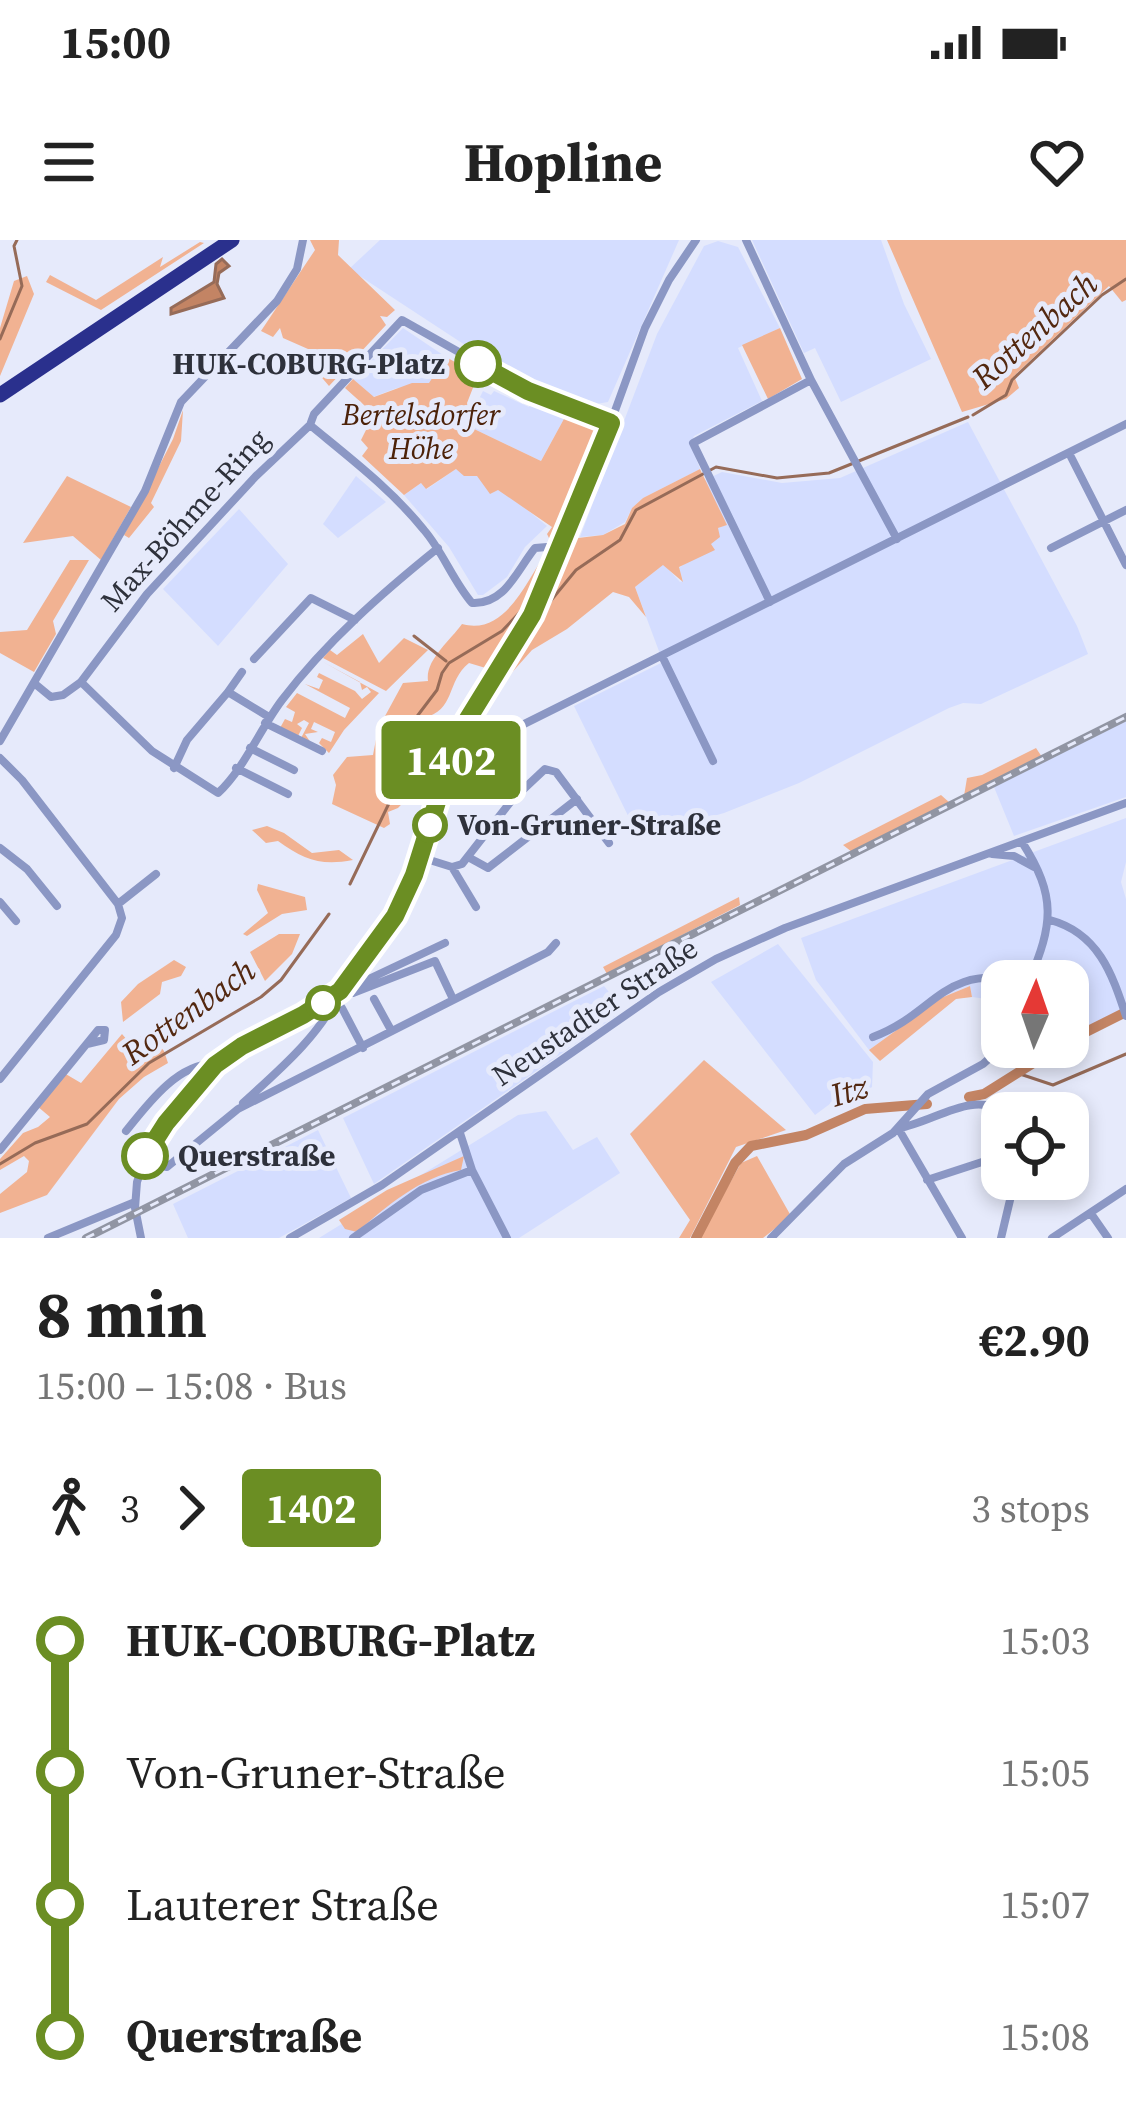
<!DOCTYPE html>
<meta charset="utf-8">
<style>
:root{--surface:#fff;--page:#f6f6f6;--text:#222;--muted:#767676}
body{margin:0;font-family:"Source Serif 4",serif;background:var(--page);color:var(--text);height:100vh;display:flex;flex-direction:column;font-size:45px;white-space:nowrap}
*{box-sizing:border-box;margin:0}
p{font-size:39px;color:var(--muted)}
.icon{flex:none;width:66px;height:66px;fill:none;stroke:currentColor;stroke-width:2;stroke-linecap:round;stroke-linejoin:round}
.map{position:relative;height:998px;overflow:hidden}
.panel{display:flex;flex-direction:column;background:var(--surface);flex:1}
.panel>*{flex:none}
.badge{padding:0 24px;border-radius:9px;font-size:42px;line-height:78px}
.needle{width:78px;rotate:2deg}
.tools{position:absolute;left:981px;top:720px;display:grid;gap:24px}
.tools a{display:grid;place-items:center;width:108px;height:108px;border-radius:24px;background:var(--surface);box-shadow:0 6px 18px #0003;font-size:60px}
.map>.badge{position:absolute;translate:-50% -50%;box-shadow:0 0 0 6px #fff}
.legs{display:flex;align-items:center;gap:18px;height:132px;padding:0 36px;font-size:39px}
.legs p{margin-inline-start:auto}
.summary{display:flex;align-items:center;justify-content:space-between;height:204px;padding:0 36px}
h1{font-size:66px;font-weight:700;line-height:90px}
ul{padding:0 36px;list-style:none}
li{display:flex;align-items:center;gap:42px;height:132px;font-size:45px}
li i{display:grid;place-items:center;width:18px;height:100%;margin:0 15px;background:currentColor}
li i::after{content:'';width:30px;height:30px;margin:-15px;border:9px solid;border-radius:50%;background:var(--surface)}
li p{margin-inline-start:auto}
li:first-child i{background:linear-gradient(#0000 50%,currentColor 0)}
li:last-child i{background:linear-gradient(currentColor 50%,#0000 0)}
.status{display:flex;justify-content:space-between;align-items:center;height:84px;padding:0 60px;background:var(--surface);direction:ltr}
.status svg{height:33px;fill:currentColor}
header{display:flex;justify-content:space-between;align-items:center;height:156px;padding:0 36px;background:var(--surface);font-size:54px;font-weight:700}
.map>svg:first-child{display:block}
</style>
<div class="status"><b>15:00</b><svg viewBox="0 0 49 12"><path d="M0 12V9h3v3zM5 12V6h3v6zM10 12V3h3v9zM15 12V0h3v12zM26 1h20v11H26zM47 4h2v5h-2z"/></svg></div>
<header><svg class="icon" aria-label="menu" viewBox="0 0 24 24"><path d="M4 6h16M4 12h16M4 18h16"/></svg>Hopline<svg class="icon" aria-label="heart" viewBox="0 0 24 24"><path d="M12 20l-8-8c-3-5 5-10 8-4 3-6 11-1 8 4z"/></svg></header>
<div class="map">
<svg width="1126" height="998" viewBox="0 0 1126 998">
<rect width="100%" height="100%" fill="#e6eafb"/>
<path fill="#d4ddff" d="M380,0H679L608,162L596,164L524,139L494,124L349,29Z
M752,0H881L904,64L931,119L841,162L815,108L804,113Z
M718,1L738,7L780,88L738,108L762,161L694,196L691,204L700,229L643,258L632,268L625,282L603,295L580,297L657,94L704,6Z
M403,88L446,117L430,143L397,148L373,157L353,139Z
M483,151L491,155L494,151L529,167L532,163L565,177L541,221L472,188L466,171L469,165L475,167Z
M968,182L1077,386L1088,414L981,464L963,463L949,468L799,543L724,573L639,598L574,466L663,422L635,347L664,324L680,342L683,341L679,328L711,304L718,288L726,285L705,240L722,232L782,243L840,238Z
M456,229L477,236L508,254L547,286L525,307L507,337L483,355H478L449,307L404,255L421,243L427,249Z
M356,236L386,262L338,298L323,284Z
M239,269L288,324L218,406L163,349Z
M1126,475V557L1014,596L994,547L141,973L140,968Z
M1126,578V622L1121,642L1126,659V762L1118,776L1068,805V741H1002V761L972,757L970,746L941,758L869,810L816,740L801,698Z
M778,704L873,822L872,847L851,860L842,855L815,875L711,742Z
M604,746L624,770L374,944L343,878Z
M546,871L573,910L597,897L620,933L519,998H319L518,875Z
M318,890L351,958L279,998H188L173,964Z"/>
<path fill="#f1b292" d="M310,0H339L338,15L395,70L387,77L380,76L386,85L329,146L312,126L308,109L283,98L280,88L273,97L261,91L315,10Z
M887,0H1126V60L1122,62L1109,46L1014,136L1019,148L1006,159L962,172Z
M200,2L204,3L101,70L46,42L50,35L96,60L163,17L160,27Z
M27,36L34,54L0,136V88L14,41Z
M780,88L802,139L768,159L742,105Z
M446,117L478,135L467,163L472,188L541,221L565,177L594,186L596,190L589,208L593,211L560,299L550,300L547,294L552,287L498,250L490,254L477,236H464L456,229L426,249L421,243L404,255L362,216L368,208L361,200L374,174L345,148L353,139L374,157L412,143H429Z
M183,170L181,201L151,263L154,267L129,298L124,295L173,199Z
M700,229L727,285L718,288L720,297L711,304L715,310L679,327L683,342L663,325L635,347L646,377L629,357L613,352L567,389L532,410L499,447L493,446L538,375L570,299L603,295L625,284L632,268L643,258Z
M67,236L131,267L101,320L73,296L23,303Z
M546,313L551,318C538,359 513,394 489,429L469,423C446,441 456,471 423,478L415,505L427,515L423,525L409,529L415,550L398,568L388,572L390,584L384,588L332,564L336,545L333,535L347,517L373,515L378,489L403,443L428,441C425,420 450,401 462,384C505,396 526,342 546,313Z
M70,320H89L53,381L56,394L34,432L0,413V392L27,390Z
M363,394L379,423L404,398L428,410L386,451L323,418L330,410L337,415Z
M323,422L379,453L344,490L329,513L319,503L322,498L331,502L335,492L314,482L311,489L318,492L305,494L311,503L301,498L309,483L304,480L297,484L302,488L298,496L280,488L285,479L292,482L295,472L286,467L297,453L345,478L350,468L305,444L319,449L323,440L317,437L319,433L355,451L362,459L371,452L367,447L362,450L360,442Z
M1036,508L1042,517L964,556L967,538L982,535Z
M941,555L950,563L852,612L843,605Z
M267,586L284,593L312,613L339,610L353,620C321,626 304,620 278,601L266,603L252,590Z
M258,644L305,657L307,670L282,674L247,696L243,694L268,673L257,650Z
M739,657L740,665L607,734L603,727Z
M279,694H300L292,714L265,741L250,712Z
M174,720L186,727L181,736L162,742L160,754L123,782L121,762L138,744Z
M970,746L972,757L956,759L880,821L869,810L941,758Z
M148,792L164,811L168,823L144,837L119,859L47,955L0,973V954L27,932L29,921L24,916L0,930V919L23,893L38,887L50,877L37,866L64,833L81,843L122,794L135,809L140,797Z
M704,820L786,890L736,907L690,998H679L690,980L630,894Z
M464,916L461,930C420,937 387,966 357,992L345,989L339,980L387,950Z
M757,916L791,976L763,998H699L741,923Z"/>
<path fill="#c38464" stroke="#966b58" stroke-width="3" d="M222,19L229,26L219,33L217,44L224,58L171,74V68L214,42L216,24Z"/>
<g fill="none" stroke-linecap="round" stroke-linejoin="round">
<path stroke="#966b58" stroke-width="3" d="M0,99L22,46L14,6L17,0
M973,175L1006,155L1012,140L1102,55L1126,39
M550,305L557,286
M539,369H544L576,330L620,300L636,270L716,227L777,238L829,233L968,177
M414,396L446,421
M350,644L393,555L415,479L437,450L442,433L449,423L502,391L521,371L529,369
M1020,834L1053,845L1126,814
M0,924L35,903L87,884L149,823L261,757L281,740L329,674"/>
<path stroke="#c38464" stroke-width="10" d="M1068,801L1126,772
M969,857L984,854L1059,807
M696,998L735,923L751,906L806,895L865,869L927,864"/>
<path stroke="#8b97c4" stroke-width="8" d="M746,0L811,140L897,299
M310,185C350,218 391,249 424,290C443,312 453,341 472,363C505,365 517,330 535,308L547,307L559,312
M1069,213L1126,325
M1051,308L1126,270
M770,362L693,203L811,140
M662,416L713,521
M254,419L311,358L355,380
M81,442L152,511L218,553C244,529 260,489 282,460C326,402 382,353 438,308
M34,443L51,457L63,455L81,442L147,354L256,236L310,185L314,174L402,80L528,151L611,183
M228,452L242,432
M265,483L322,511
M0,501L145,251L181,162L277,61L297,29L303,0
M455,506H479L500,496L1126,184
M250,508L294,530
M0,518L22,540L118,664L122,678L116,695L0,839
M174,528L187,500L228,452L269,477
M236,528L288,554
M1022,602C1057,657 1053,684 1029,741
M0,608L27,629L57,666
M992,614L1014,616L1034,627
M420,617L452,627L476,667
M468,617L488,628L577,559
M452,627L462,624L512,560L545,529L556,532L609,603
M0,662L16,681
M118,664L156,634
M1050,680C1098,693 1112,733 1126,776
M347,745H356L445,703
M374,759L391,790
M342,768L363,808
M873,797C937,773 941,724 1024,741
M243,863C278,831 321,795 340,751L353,753L435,721L453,759
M898,888L962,998
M899,888C932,883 974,849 1004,873
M126,891C147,865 177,824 213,824
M460,893L472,930L507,998
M0,910L98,790H105L104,800L87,804
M142,922L167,927L238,869L548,712L556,703
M927,940L982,922
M1092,975L1108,998
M48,998L135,962
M141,998L135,968L137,942L150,905L166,882L227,815L340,751L395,676L414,635L458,495L531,375L595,226L645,88L669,40L696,0
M290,998L382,945L659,752L716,719L785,688L1126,563
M353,998L421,950L472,930
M771,998L844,924L893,893L928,854L983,824L1002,807
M1001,998L1015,939
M1052,998L1126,949"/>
<path stroke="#2a308d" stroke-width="15" d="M0,155L232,0"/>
<g stroke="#9195a3" stroke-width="8">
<path id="rail" d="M86,998L1126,477"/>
</g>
<use href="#rail" stroke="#e6eafb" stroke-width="3" stroke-dasharray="9" stroke-linecap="butt"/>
</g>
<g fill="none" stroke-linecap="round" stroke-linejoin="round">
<g stroke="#fff" stroke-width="27">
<path id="line-1" d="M145,916L166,883L215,825L242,806L303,775L340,751L395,676L414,635L458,495L532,375L611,183L528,151L478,124"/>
</g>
<use href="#line-1" stroke="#6b8e23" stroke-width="18"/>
</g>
<g fill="#fff" stroke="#6b8e23" stroke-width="6">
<circle cx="478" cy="124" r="21"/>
<circle cx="430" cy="585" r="15"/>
<circle cx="323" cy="763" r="15"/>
<circle cx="145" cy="916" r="21"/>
</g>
<g text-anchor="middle" stroke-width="10" stroke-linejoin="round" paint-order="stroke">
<g font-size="30" font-weight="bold" fill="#2e313b" stroke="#e6eafb" text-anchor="start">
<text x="445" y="134" text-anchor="end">HUK-COBURG-Platz</text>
<text x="457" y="595">Von-Gruner-Straße</text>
<text x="178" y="926">Querstraße</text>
</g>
<g font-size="30" font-style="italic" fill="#4c2209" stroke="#e6eafb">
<text x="421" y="185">Bertelsdorfer<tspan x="421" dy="34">Höhe</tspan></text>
</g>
<g font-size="30" fill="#2e313b" stroke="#e6eafb">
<text transform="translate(185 280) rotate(-48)" y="10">Max-Böhme-Ring</text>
<text transform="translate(595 772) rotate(-34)" y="10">Neustadter Straße</text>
</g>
<g font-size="33" font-style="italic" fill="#532810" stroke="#e6eafb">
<text transform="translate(1034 90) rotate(-42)" y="12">Rottenbach</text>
<text transform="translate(188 771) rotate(-36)" y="12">Rottenbach</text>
<text transform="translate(849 850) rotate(-17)" y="12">Itz</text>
</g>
</g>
</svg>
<div class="tools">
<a><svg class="needle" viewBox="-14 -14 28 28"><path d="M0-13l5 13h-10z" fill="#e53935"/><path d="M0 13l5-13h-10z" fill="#767676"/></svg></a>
<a><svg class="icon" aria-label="locate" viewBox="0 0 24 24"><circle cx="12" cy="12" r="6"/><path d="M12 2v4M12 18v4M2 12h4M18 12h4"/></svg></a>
</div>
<b class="badge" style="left:451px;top:520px;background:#6b8e23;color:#fff">1402</b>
</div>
<section class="panel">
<div class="summary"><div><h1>8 min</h1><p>15:00 – 15:08 · Bus</p></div><b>€2.90</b></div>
<div class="legs"><svg class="icon" aria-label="walk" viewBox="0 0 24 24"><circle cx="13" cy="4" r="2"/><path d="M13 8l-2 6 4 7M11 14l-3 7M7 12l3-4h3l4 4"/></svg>3<svg class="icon" aria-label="forward" viewBox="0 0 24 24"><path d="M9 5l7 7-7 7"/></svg><b class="badge" style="background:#6b8e23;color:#fff">1402</b><p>3 stops</p></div>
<ul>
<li><i style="color:#6b8e23"></i><b>HUK-COBURG-Platz</b><p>15:03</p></li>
<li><i style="color:#6b8e23"></i><span>Von-Gruner-Straße</span><p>15:05</p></li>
<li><i style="color:#6b8e23"></i><span>Lauterer Straße</span><p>15:07</p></li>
<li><i style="color:#6b8e23"></i><b>Querstraße</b><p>15:08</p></li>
</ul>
</section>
